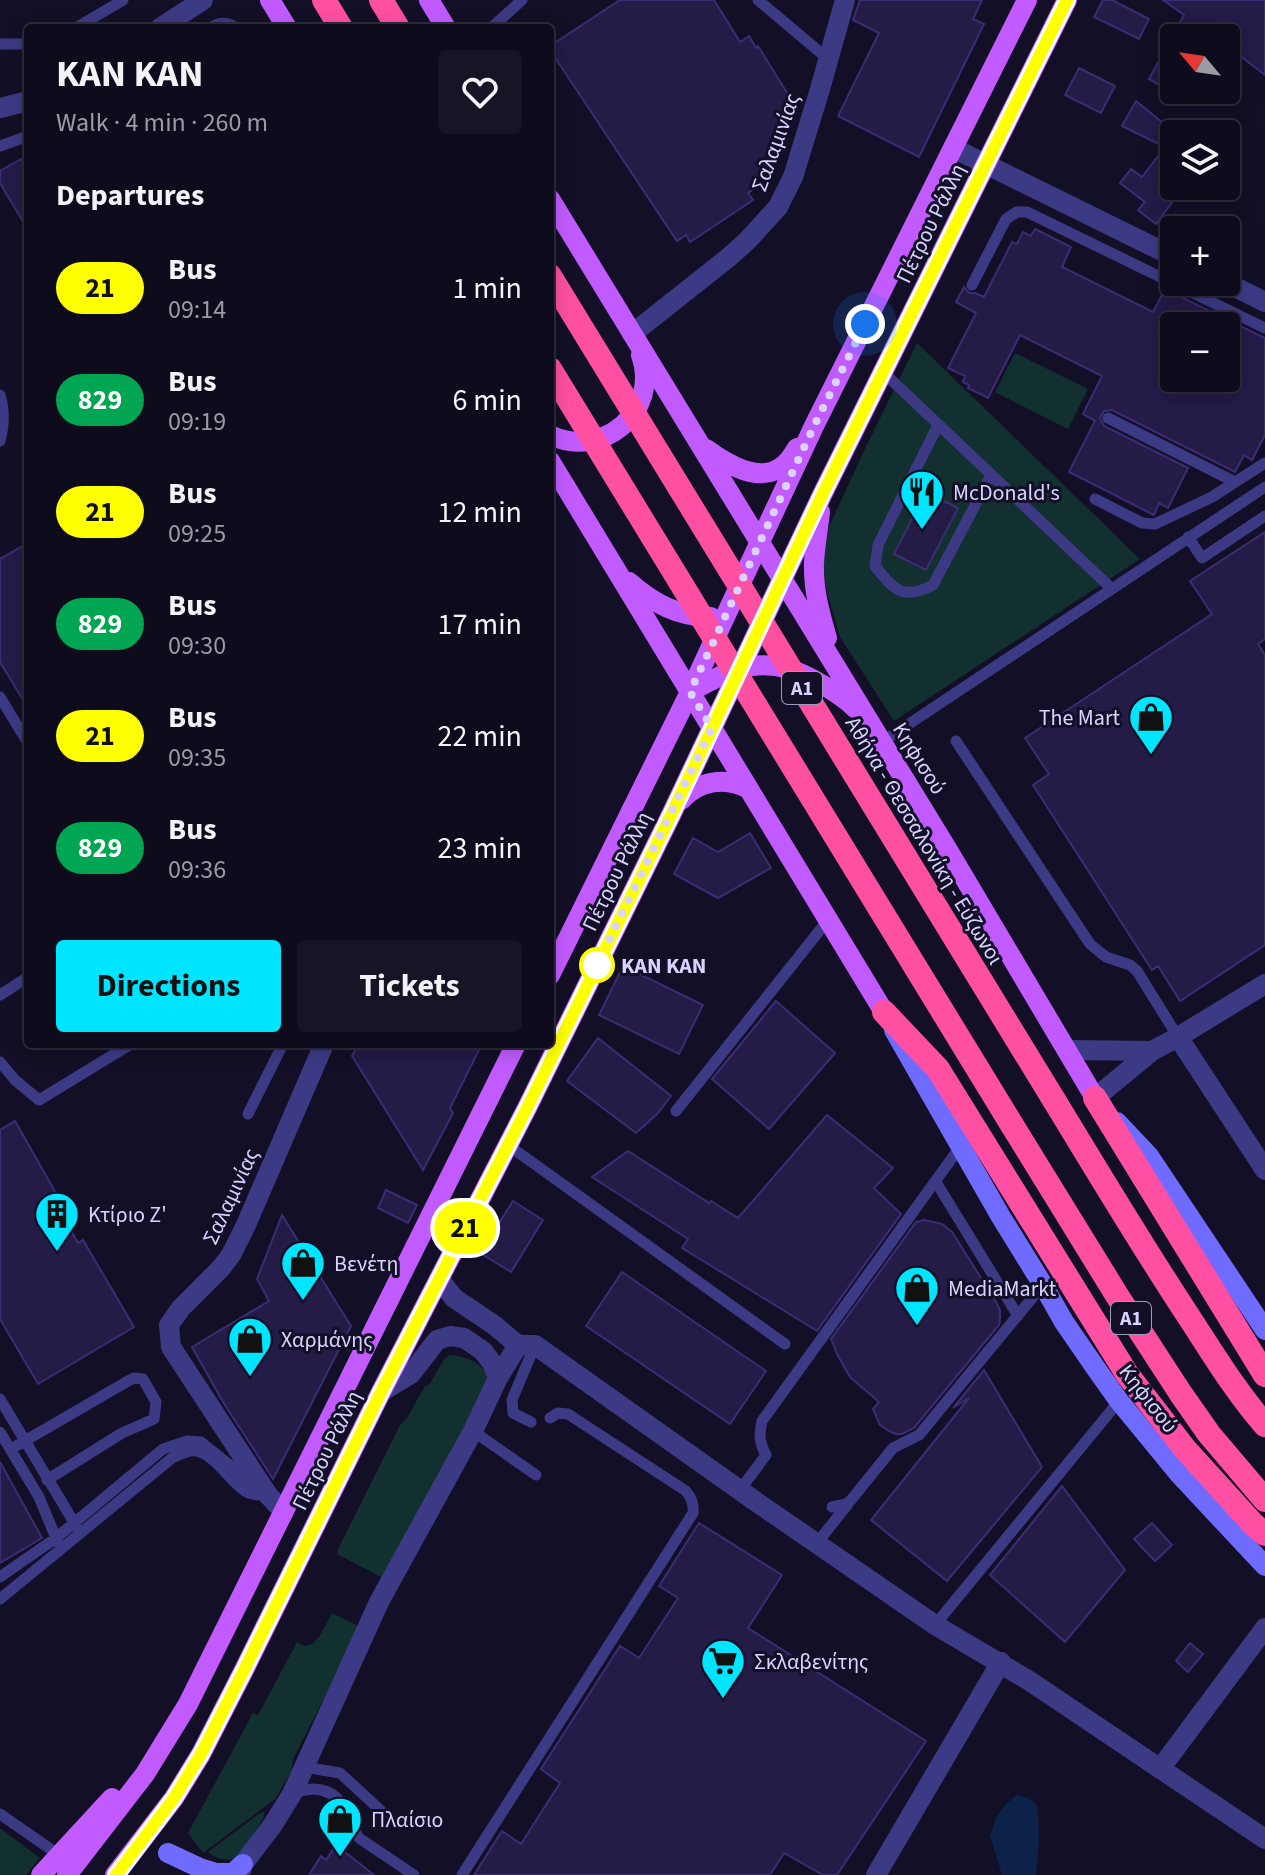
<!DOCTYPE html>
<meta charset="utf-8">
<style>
:root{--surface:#0e0b1c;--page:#171425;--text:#f1f3f6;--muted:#9b9ba3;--line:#2e2b3b;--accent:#00e5ff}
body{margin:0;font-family:"Source Sans 3",sans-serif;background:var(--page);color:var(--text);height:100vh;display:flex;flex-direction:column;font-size:30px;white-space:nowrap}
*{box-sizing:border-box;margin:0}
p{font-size:26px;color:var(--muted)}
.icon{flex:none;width:44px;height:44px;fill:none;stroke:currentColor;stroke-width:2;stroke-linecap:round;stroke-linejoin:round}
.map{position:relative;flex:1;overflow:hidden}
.drawer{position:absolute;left:24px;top:24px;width:530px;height:1024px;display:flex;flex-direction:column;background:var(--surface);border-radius:8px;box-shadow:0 4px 20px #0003,0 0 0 2px var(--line)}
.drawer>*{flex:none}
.badge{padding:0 16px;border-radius:26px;font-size:28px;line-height:52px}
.needle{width:52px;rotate:299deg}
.fabs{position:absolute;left:1160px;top:24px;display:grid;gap:16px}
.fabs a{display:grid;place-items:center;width:80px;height:80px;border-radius:8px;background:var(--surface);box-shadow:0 4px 20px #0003,0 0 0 2px var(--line);font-size:40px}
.you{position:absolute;width:40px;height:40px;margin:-20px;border:6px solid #fff;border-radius:50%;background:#1a73e8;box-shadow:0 0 0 12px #1a73e833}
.map>.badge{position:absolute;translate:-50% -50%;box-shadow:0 0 0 4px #fff}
h2{padding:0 32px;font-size:30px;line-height:72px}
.round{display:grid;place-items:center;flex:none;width:84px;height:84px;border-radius:8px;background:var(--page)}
.headline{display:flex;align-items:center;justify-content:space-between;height:136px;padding:0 32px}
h1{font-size:38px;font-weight:700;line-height:60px}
.primary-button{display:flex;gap:16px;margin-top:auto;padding:16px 32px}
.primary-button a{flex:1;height:92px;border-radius:8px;background:var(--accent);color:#111;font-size:32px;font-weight:700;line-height:92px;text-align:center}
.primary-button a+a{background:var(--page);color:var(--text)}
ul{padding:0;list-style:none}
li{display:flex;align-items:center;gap:24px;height:112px;padding:0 32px}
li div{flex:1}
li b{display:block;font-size:30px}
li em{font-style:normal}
li .badge{min-width:88px;font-weight:700;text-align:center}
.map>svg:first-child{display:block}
</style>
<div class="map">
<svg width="1265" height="1875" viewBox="0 0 1265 1875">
<rect width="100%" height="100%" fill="#130f26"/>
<path fill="#12302f" d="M917,343L1140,559L894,721L840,637L828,596L822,566L826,533L864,451Z
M1015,353L1088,389L1068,429L995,392Z
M449,1355C466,1356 489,1364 487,1383L385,1579L337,1554L338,1549L400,1425L407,1418L425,1386L429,1385L444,1359Z
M332,1613L361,1627L293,1759L291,1772L275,1799L203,1853L188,1833L194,1822L253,1713L258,1715L297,1642L304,1646L313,1644L321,1634Z
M265,1811L263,1818L241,1859C228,1860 218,1861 208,1852L260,1813Z
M0,1828L40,1858L26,1875H0Z"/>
<path fill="#0c2248" d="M1017,1795L1028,1798L1037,1805C1040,1829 1039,1851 1036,1875H1002L990,1836L996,1817L1008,1802Z"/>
<path fill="#241b47" stroke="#3b2d73" stroke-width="2" fill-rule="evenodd" d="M620,0H714L740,42L749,36L756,48L758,46L792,101L765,181L748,193L753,200L690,242L686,235L677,241L550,50V46Z
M860,0H982L973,19L984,24L919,157L838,116L879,33L853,20Z
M1103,0H1112L1149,19L1139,39L1094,17Z
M1163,0H1265V75L1226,45V38H1174V93L1149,79L1184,15Z
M1079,68L1115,86L1101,113L1065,95Z
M1136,101L1174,132V186H1184L1156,224L1138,210L1145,202L1120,183L1131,169L1142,177L1165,147L1122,126Z
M21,159L28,171V230L0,183V171Z
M1035,229L1071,247L1062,267L1153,312L1165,289L1265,338V435L1252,460L1244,455L1235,472L1112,410L1104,411L1100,418L1104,426L1188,468L1168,508L1159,503L1154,515L1069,472L1095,421L1083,414L1102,376L1020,335L988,398L968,388L969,385L963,382L965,376L948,368L976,313L956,302L964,287L969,293H975L984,297L1012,242L1017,244L1023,232L1031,236ZM1174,326H1226V378H1174Z
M926,492L958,508L926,570L894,554Z
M1265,532V639L1258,644L1265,655V945L1180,1001L1158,966L1152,970L1033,785L1049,774L1025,738L1212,614L1190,581Z
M28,543V708L0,662V559Z
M750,833L771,868L718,898L674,874L693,838L718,852Z
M623,966L703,1005L679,1054L599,1015Z
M776,1001L835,1053L769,1129L712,1079Z
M598,1038L671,1096L657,1114L636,1133L567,1081Z
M358,1044H482L450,1108L453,1113L423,1170L352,1056Z
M827,1115L893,1168L874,1188L901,1214L817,1331L682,1248L688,1239L592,1177L628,1151L709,1203L711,1201L738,1218Z
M15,1121L61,1202L56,1205L78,1243L83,1240L134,1327L38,1384L0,1319V1130Z
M386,1190L417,1205L408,1223L378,1208Z
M513,1201L543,1220L511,1272L480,1253Z
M282,1215L351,1326L273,1479L223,1402L192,1347L269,1301L257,1279Z
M924,1220L942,1224L952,1232L995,1300L1000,1310V1319L999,1325L914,1428L902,1434H896L889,1431L880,1425L873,1409L879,1402L850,1377L837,1354L831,1339L916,1222Z
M622,1272L766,1371L730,1424L586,1326Z
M984,1370L1042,1467L947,1581L871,1520L969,1398L953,1408Z
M0,1462L42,1538L0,1563Z
M1062,1486L1125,1570L1065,1642L990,1575Z
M699,1523L782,1575L748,1628L926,1741L837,1875H823L784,1853L770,1875H474L502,1831L521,1844L560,1783L541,1769L620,1646L639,1658L678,1598L659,1586Z
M1152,1523L1172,1545L1155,1561L1134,1539Z
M1190,1643L1203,1654L1188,1672L1176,1661Z
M336,1845L374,1875H309L321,1856L326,1860Z"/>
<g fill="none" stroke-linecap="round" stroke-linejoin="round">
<path stroke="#3d3a85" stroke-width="11" d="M758,0L828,59
M76,28L123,0
M210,28C219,22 227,21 236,28
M491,28L522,0
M0,44H28
M0,146L28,136
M972,285L1006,219L1017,212H1027L1265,328
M883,372L1112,589
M0,395C5,411 4,426 0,441
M1108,418L1235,482
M938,425L878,545L875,566C894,590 903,601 933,585L991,475
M1095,499L1142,523L1155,524L1212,497L1265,463
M1188,537L1202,558L1265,516
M0,697L28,743
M956,741L1090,944L1106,957L1130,965L1137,971L1178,1037
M882,742L1265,487
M0,995L28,977
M0,1062L15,1080L39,1100L131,1044
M676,1111L828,920
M248,1114L283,1044
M508,1145L785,1344
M936,1182L1018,1316
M0,1399L78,1529
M531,1422L513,1413L512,1400L535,1345
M473,1431L536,1475
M0,1432L39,1497L58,1543
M11,1449L128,1381L134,1378L143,1379L156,1402L154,1419L122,1433L47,1480
M740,1490L766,1455C759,1442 759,1435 762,1421L960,1147
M832,1507L846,1504L851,1500L893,1448L919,1435L1043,1285
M817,1543L848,1504
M0,1577L56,1538L163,1449L187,1441L201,1442L257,1487
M0,1599L172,1458C177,1456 184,1452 190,1451C213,1448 229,1483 248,1493C253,1495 261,1495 267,1495
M935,1625L1119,1401
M304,1767L340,1773L391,1820
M294,1793C318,1784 337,1790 348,1815C352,1823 353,1830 359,1838L414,1875
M0,1814L62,1857
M462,1875L693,1513C694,1504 692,1498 686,1491L568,1414L558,1413L550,1418"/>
<path stroke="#3d3a85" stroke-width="20" d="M160,28L203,0
M0,108L28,101
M953,148L1174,257
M1225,282L1265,302
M632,334L728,258L747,241L778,207L793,177L820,89L845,0
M1178,1037L1265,1170
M1067,1050L1152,1051
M1095,1098L1152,1051L1178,1037L1265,984
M439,1279L454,1298L494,1325L518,1345H535L755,1501L935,1625L1028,1680L1265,1839
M381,1392L411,1374L437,1340L450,1336L464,1338L483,1351L492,1363L498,1378
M284,1512L268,1495L171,1347L169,1325L181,1308L221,1268L231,1255L246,1225L324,1044
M1160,1769L1265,1628
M240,1875L243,1864L272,1826L292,1794L379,1602L473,1431L498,1378L518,1345
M876,1875L1001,1662"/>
<path stroke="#6f6bff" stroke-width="20" d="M894,1030L1001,1217L1043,1285L1064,1322L1097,1370L1119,1401L1179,1474L1265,1566
M1117,1122L1149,1156L1265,1330
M168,1853L200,1868L216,1873H233L243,1864"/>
<path stroke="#c25bff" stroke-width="20" d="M270,0L287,28
M429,0L446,28
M550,199L949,852L1095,1098
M550,435C602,460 661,411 641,355
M706,449C727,464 761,486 785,464C790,460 794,453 797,448
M550,461L884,1012
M820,512C818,529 815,546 814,563C813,589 820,614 827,638
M629,582C653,603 678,617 711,617
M690,692C735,666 767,653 814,680C829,688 844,697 856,709
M681,800C699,781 725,776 749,789
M550,975L690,692L814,426L1027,0
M41,1875L112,1798
M67,1875L145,1774L188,1704L516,1044
M115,1875L174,1798L201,1754L244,1670L381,1392L527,1108L672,813L822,495L1067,0"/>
<path stroke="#ff4fa3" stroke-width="24" d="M324,0L341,28
M381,0L398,28
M884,1012L938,1069L1127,1374L1185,1449L1253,1524L1265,1534
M1095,1098L1265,1375
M1054,1100C1098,1172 1141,1244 1187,1314C1212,1352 1235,1391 1265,1425
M1012,1125L1118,1297L1181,1394L1209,1434L1265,1500"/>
<path stroke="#ff4fa3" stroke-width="24" d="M550,276L1054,1100
M550,369L1012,1125"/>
</g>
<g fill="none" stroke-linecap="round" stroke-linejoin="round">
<g stroke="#fff" stroke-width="18">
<path id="line" d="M116,1875L174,1798L201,1754L244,1670L381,1392L527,1108L672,813L822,495L1067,0"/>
</g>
<use href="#line" stroke="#ff0" stroke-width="12"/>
<path stroke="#d9d4ff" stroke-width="8" stroke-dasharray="0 14.4" d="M597,965L712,728L690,692L814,426L865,324"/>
</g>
<defs>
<g id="restaurant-pin" transform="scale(2.3)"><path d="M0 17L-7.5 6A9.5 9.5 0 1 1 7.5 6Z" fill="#00e5ff" stroke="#130f26"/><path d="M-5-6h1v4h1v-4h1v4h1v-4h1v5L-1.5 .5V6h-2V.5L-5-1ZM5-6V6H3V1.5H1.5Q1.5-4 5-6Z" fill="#111"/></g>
<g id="shop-pin" transform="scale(2.3)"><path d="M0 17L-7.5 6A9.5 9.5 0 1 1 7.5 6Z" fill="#00e5ff" stroke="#130f26"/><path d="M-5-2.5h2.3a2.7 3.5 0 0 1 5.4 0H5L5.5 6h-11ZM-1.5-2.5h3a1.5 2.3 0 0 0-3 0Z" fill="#111"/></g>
<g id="building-pin" transform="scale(2.3)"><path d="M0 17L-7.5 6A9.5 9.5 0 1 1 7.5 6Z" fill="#00e5ff" stroke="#130f26"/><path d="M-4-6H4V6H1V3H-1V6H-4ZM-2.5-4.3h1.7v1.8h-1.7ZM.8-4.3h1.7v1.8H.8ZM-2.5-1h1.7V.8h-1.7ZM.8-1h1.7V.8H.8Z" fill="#111"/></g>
<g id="supermarket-pin" transform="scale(2.3)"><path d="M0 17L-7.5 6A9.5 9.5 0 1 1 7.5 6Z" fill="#00e5ff" stroke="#130f26"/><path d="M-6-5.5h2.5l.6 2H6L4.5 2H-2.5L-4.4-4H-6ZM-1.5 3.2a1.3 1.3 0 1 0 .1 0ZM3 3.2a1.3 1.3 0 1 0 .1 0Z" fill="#111"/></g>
</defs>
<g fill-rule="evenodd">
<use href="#restaurant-pin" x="922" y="492"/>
<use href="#shop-pin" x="1151" y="717"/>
<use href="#building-pin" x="57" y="1214"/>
<use href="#shop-pin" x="303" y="1263"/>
<use href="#shop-pin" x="917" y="1288"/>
<use href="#shop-pin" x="250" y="1339"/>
<use href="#supermarket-pin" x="723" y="1661"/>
<use href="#shop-pin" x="340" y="1819"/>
</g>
<circle fill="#fff" stroke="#ff0" stroke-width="4" cx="597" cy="965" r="16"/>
<g text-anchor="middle" stroke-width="6" stroke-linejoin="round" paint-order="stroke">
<g fill="#130f26" stroke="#9e99be" stroke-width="2">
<rect x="782" y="672" width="40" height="32" rx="6"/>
<rect x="1111" y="1302" width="40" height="32" rx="6"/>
</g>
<g font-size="20" font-weight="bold" fill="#d9d4ff">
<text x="802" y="695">Α1</text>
<text x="1131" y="1325">Α1</text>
</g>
<g font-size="22" fill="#d9d4ff" stroke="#130f26">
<text transform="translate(775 142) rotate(-70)" y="8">Σαλαμινίας</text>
<text transform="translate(930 223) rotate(-64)" y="8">Πέτρου Ράλλη</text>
<text transform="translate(920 758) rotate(58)" y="8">Κηφισού</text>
<text transform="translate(925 840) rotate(59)" y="8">Αθήνα - Θεσσαλονίκη - Εύζωνοι</text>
<text transform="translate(616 871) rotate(-64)" y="8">Πέτρου Ράλλη</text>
<text transform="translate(230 1196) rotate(-65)" y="8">Σαλαμινίας</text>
<text transform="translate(1149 1398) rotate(52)" y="8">Κηφισού</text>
<text transform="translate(326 1450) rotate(-64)" y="8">Πέτρου Ράλλη</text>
</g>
<g font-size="22" fill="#d9d4ff" stroke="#130f26" text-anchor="start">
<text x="953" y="500">McDonald's</text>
<text x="1120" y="725" text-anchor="end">The Mart</text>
<text x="88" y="1222">Κτίριο Ζ'</text>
<text x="334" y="1271">Βενέτη</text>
<text x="948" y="1296">MediaMarkt</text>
<text x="281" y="1347">Χαρμάνης</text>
<text x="754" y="1669">Σκλαβενίτης</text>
<text x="371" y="1827">Πλαίσιο</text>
</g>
<g font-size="22" font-weight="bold" fill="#d9d4ff" stroke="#130f26" text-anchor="start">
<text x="621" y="973">ΚΑΝ ΚΑΝ</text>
</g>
</g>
</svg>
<div class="fabs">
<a><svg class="needle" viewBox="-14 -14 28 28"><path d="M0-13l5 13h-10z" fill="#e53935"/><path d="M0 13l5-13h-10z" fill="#9b9ba3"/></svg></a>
<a><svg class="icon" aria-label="layers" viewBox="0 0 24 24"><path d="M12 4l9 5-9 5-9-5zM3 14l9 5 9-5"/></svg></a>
<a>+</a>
<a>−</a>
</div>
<div class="you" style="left:865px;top:324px"></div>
<b class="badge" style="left:465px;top:1228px;background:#ff0;color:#111">21</b>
<section class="drawer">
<div class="headline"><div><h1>ΚΑΝ ΚΑΝ</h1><p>Walk · 4 min · 260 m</p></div><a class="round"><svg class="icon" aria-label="heart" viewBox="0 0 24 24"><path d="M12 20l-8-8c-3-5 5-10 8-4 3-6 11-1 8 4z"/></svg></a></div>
<h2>Departures</h2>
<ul>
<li><span class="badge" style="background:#ff0;color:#111">21</span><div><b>Bus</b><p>09:14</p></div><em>1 min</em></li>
<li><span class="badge" style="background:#00a651;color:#fff">829</span><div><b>Bus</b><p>09:19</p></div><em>6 min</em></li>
<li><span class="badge" style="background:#ff0;color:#111">21</span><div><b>Bus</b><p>09:25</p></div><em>12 min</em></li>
<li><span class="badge" style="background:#00a651;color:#fff">829</span><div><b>Bus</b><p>09:30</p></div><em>17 min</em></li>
<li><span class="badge" style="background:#ff0;color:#111">21</span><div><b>Bus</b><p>09:35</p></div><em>22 min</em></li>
<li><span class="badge" style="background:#00a651;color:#fff">829</span><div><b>Bus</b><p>09:36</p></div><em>23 min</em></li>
</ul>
<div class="primary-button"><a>Directions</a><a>Tickets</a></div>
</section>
</div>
